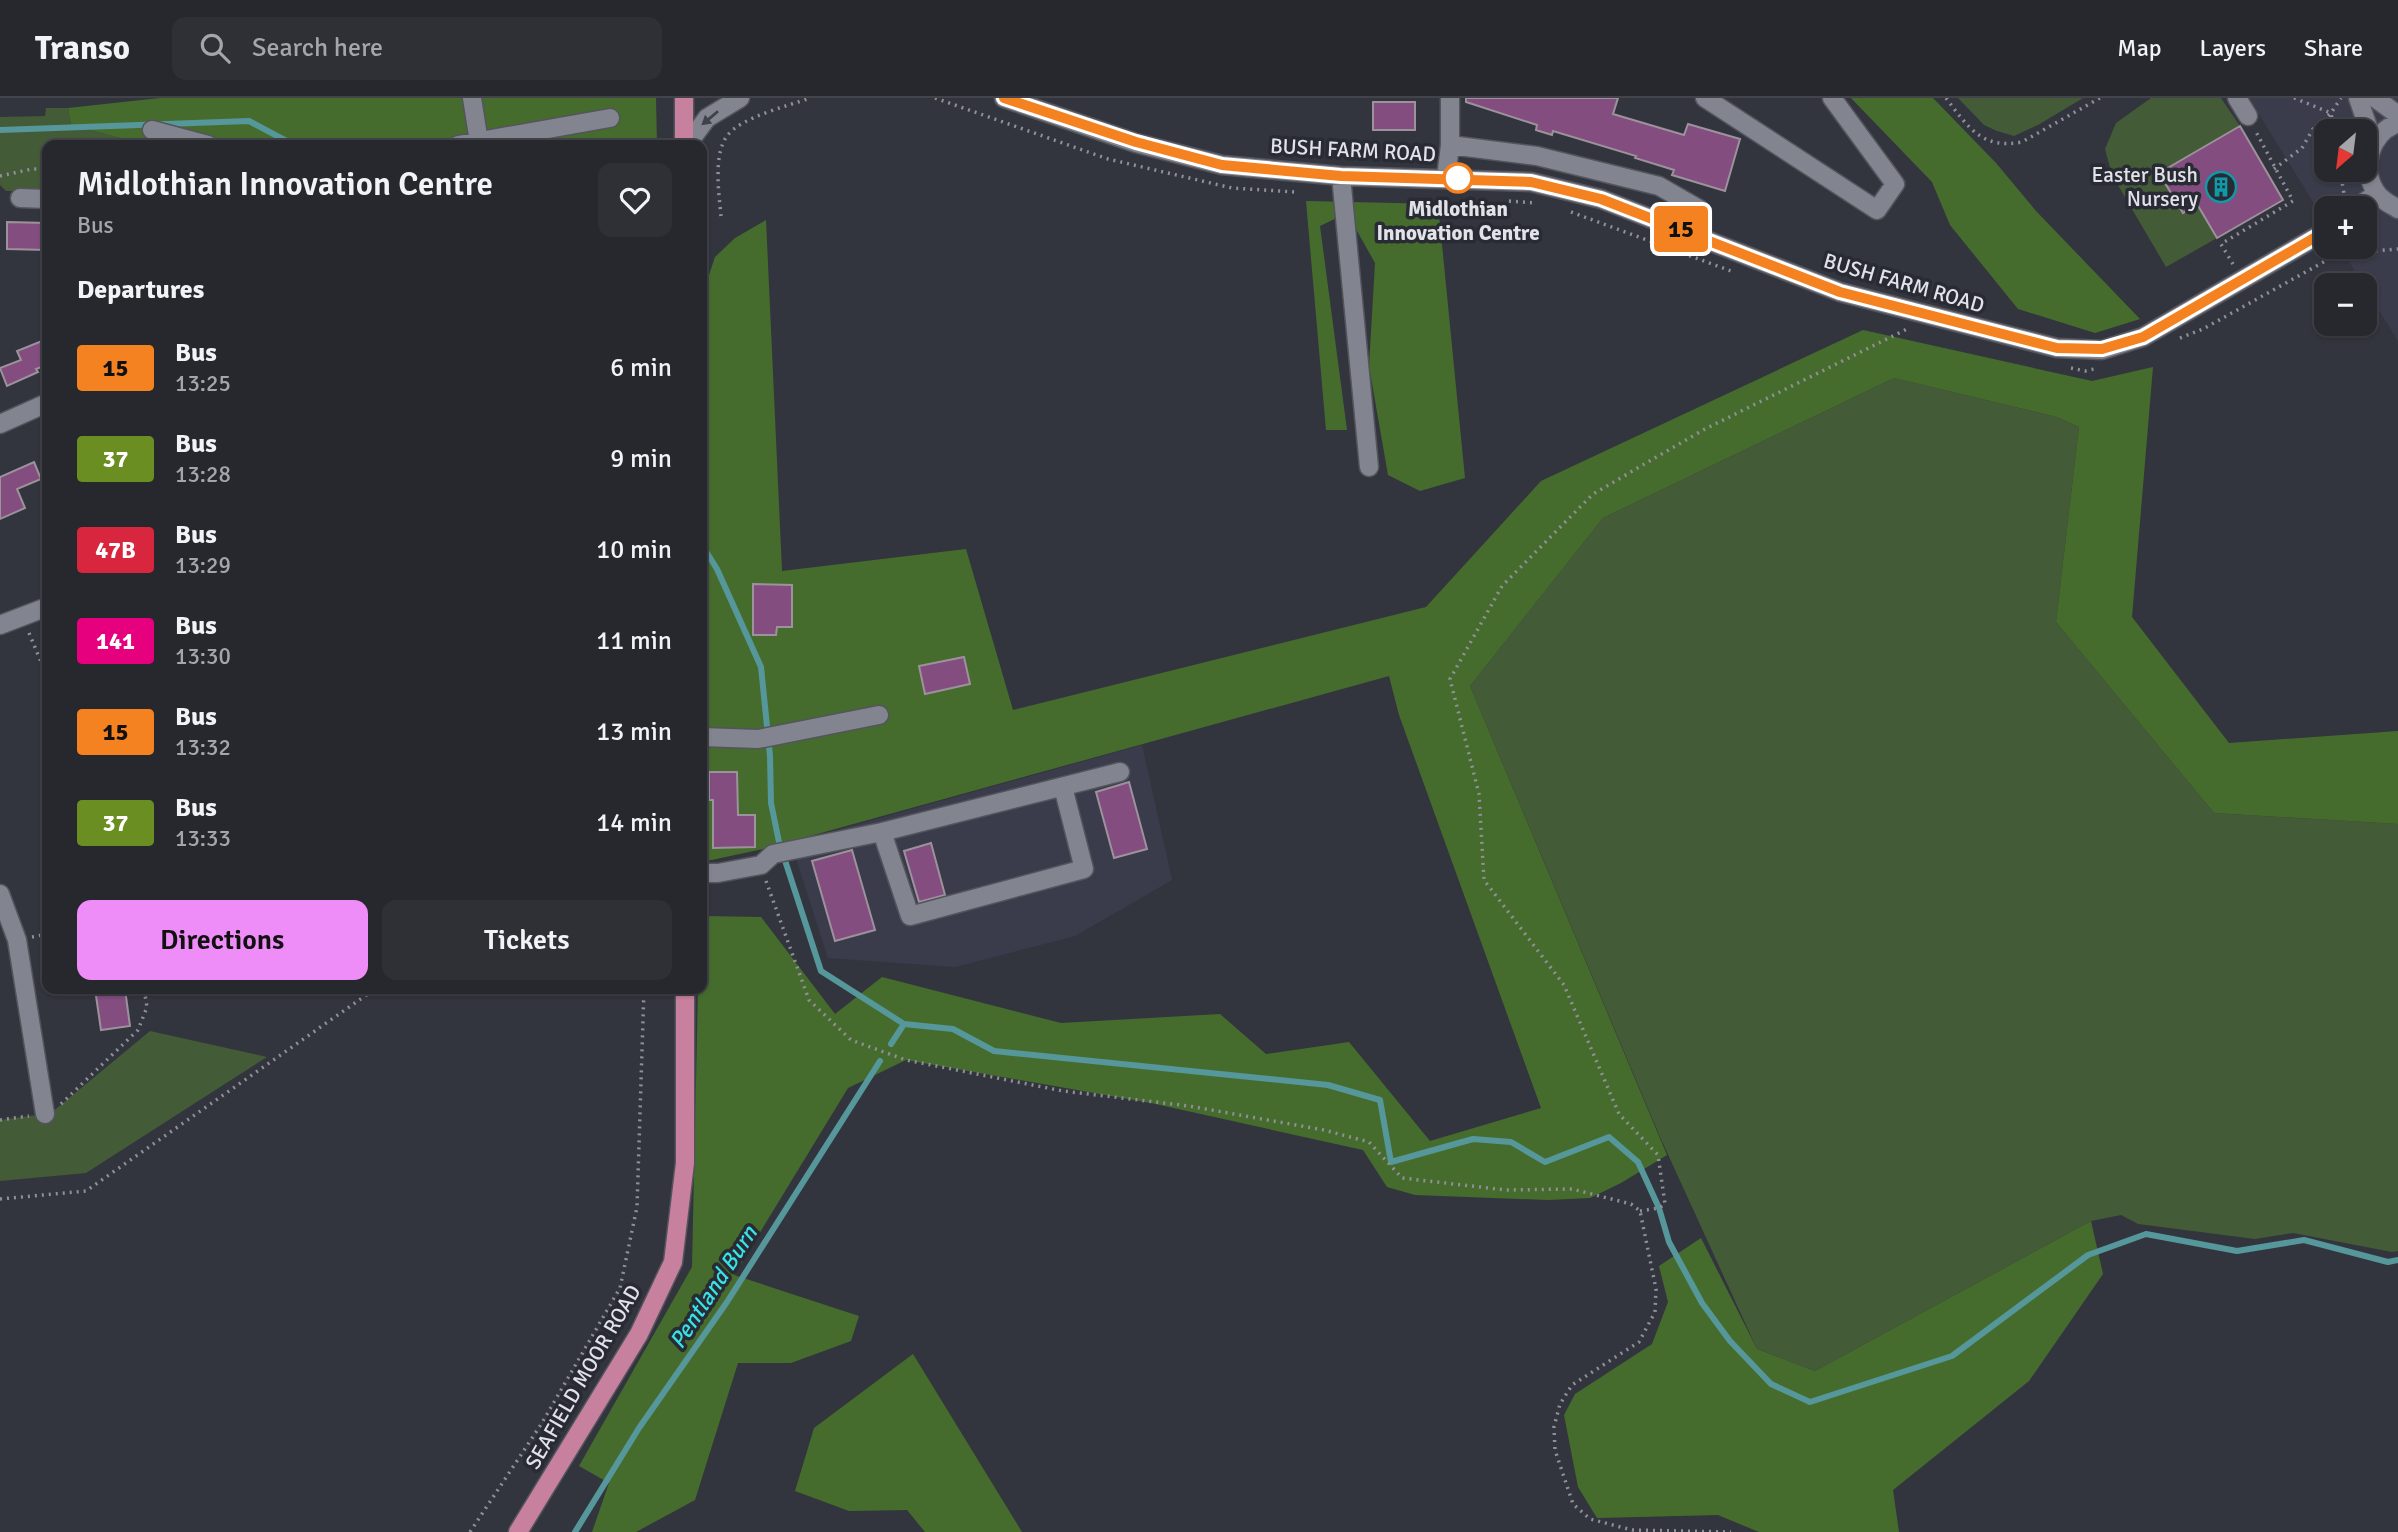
<!DOCTYPE html>
<meta charset="utf-8">
<style>
:root{--surface:#26282e;--page:#2e3036;--text:#f1f3f6;--muted:#a4a6aa;--line:#42444a;--accent:#ee8cf8}
body{margin:0;font-family:Signika,sans-serif;background:var(--page);color:var(--text);height:100vh;display:flex;flex-direction:column;font-size:26px;white-space:nowrap}
*{box-sizing:border-box;margin:0}
p{font-size:23px;color:var(--muted)}
.icon{flex:none;width:38px;height:38px;fill:none;stroke:currentColor;stroke-width:2;stroke-linecap:round;stroke-linejoin:round}
.map{position:relative;flex:1;overflow:hidden}
.panel{position:absolute;left:42px;top:42px;width:665px;height:854px;display:flex;flex-direction:column;background:var(--surface);border-radius:14px;box-shadow:0 2px 5px #0004,0 0 0 2px var(--line)}
.panel>*{flex:none}
.badge{padding:0 14px;border-radius:5px;font-size:24px;line-height:46px}
.needle{width:46px;rotate:208deg}
.controls{position:absolute;left:2314px;top:21px;display:grid;gap:14px}
.controls a{display:grid;place-items:center;width:63px;height:63px;border-radius:14px;background:var(--surface);box-shadow:0 2px 5px #0004,0 0 0 2px var(--line);font-size:35px}
.map>.badge{position:absolute;translate:-50% -50%;box-shadow:0 0 0 4px #fff}
h2{padding:0 35px;font-size:26px;line-height:63px}
.round{display:grid;place-items:center;flex:none;width:74px;height:74px;border-radius:14px;background:var(--page)}
.summary{display:flex;align-items:center;justify-content:space-between;height:119px;padding:0 35px}
h1{font-size:33px;font-weight:600;line-height:52px}
.action{display:flex;gap:14px;margin-top:auto;padding:14px 35px}
.action a{flex:1;height:80px;border-radius:14px;background:var(--accent);color:#111;font-size:28px;font-weight:600;line-height:80px;text-align:center}
.action a+a{background:var(--page);color:var(--text)}
ul{padding:0;list-style:none}
li{display:flex;align-items:center;gap:21px;height:91px;padding:0 35px}
li div{flex:1}
li b{display:block;font-size:26px}
li em{font-style:normal}
li .badge{min-width:77px;font-weight:700;text-align:center}
header{display:flex;align-items:center;gap:42px;box-sizing:border-box;height:98px;padding:0 35px;background:var(--surface);border-bottom:2px solid var(--line)}
header strong{font-size:33px}
nav{display:flex;gap:38px;margin-inline-start:auto;font-size:24px}
.search{width:490px;height:63px;background:var(--page);display:flex;align-items:center;gap:18px;box-sizing:border-box;padding:0 24px;border-radius:14px;color:var(--muted);font-size:26px}
.map>svg:first-child{display:block}
</style>
<header>
<strong>Transo</strong>
<div class="search"><svg class="icon" aria-label="search" viewBox="0 0 24 24"><circle cx="10" cy="10" r="6"/><path d="M15 15l6 6"/></svg>Search here</div>
<nav><a>Map</a><a>Layers</a><a>Share</a></nav>
</header>
<div class="map">
<svg width="2398" height="1434" viewBox="0 0 2398 1434">
<rect width="100%" height="100%" fill="#33353e"/>
<path fill="#3a3c4c" fill-rule="evenodd" d="M2249,0H2398V243L2340,149H2364V110H2326V125ZM2326,33H2364V72H2326Z
M1142,647L1172,782L1075,838L955,869L828,860L791,745Z"/>
<path fill="#435b36" d="M1958,0H2083L2038,27L2014,38L1997,33L1984,27Z
M2151,0H2221L2240,28L2159,75L2182,114L2197,106L2217,140L2166,169L2112,77L2105,51L2116,25Z
M46,10H68L71,27L146,47H47V93H6L0,87V19L45,18Z
M1894,280L2057,319L2079,329L2056,524L2214,715L2398,726V1153L2392,1154L2293,1135L2255,1141L2138,1126L2121,1117L2091,1123L1815,1273L1757,1251L1660,1039L1470,588L1603,420Z
M150,933L267,959L86,1075L0,1083V1022L51,1015Z"/>
<path fill="#466c2d" d="M160,0H656L657,47H146L71,27L68,10Z
M1851,0H1933L1996,65L2036,113L2140,221L2095,235L2018,211L1950,127L1932,84Z
M1306,103L1438,106L1465,380L1420,393L1388,377L1369,268L1375,165L1347,115L1320,128L1347,332H1326Z
M766,122L782,473L966,451L1013,612L1426,509L1541,383L1863,232L2092,283L2153,269L2132,519L2229,645L2398,633V726L2214,715L2056,524L2079,329L2057,319L1894,280L1603,420L1470,588L1667,1057L1621,1085L1590,1100L1548,1102L1415,1097L1387,1089L1363,1052L1151,1005L906,962L848,990L734,1177L859,1218L851,1243L791,1265H738L695,1402L636,1434H592L609,1385L579,1368L692,1169L698,891H702V818L761,819L835,916L882,879L1061,925L1220,916L1266,956L1349,944L1430,1043L1541,1010L1399,617L1389,578L763,751L702,764L706,682L704,192L715,159L735,140Z
M2091,1123L2103,1176L2029,1283L1893,1392L1899,1434H1759L1718,1417L1597,1420L1578,1389L1564,1317L1575,1296L1652,1246L1668,1204L1659,1168L1701,1140L1757,1251L1815,1273Z
M913,1256L1022,1434H925L907,1412L849,1413L795,1393L814,1330Z"/>
<g fill="none" stroke-linecap="round" stroke-linejoin="round">
<path stroke="#55979a" stroke-width="6" d="M0,32L249,23L294,47
M702,447L717,471L761,569L770,658L771,705L779,744L821,873L904,926L953,931L994,953L1328,987L1380,1002L1391,1064L1473,1041L1511,1044L1545,1064L1609,1039L1638,1064L1659,1110L1669,1144L1702,1205L1730,1243L1771,1286L1810,1304L1952,1258L2088,1157L2146,1136L2237,1153L2304,1142L2388,1164L2398,1162
M891,946L904,926
M575,1434L639,1330L727,1204L880,963"/>
</g>
<path fill="#834d80" stroke="#9c929b" stroke-width="2" d="M1466,0H1618L1613,16L1684,37L1688,26L1740,41L1725,93L1672,77L1674,72L1635,60L1636,58L1553,33L1552,37L1536,32L1537,27L1466,4Z
M1373,4H1415V32H1373Z
M2240,28L2283,102L2217,140L2197,106L2183,115L2159,75Z
M7,124L47,125V152L7,151Z
M47,241V267L36,271L38,274L7,288L0,270L21,262L17,253Z
M34,364L41,381L17,391L25,410L0,421V379Z
M753,486L792,487V529H777L776,537H753Z
M964,559L970,586L925,596L919,568Z
M709,674H737L738,717H755V749L713,750V702H709Z
M1129,684L1147,751L1114,760L1096,694Z
M931,745L945,797L919,804L904,753Z
M852,752L875,832L835,843L812,763Z
M95,891H125L130,928L101,932Z"/>
<g fill="none" stroke-linecap="round" stroke-linejoin="round">
<g stroke="#53545c" stroke-width="21">
<path id="minor" d="M472,0L479,44
M1004,0L1136,45L1222,67L1341,78L1531,84L1601,101L1840,194L2057,250L2102,252L2143,239L2326,133
M1705,0L1877,112L1895,86L1832,0
M2237,0L2248,18
M2358,0L2374,46
M2375,0L2398,17
M2398,25C2370,35 2360,70 2376,94C2381,102 2390,106 2398,111
M152,32L208,47
M458,47L610,20
M687,47L707,20L740,0
M1450,47L1537,58L1659,88L1699,111L1700,123L1696,137
M1341,78L1369,369
M1446,80L1450,47V0
M20,100L47,101
M2356,110L2377,95
M0,326L47,305
M0,527L47,509
M702,639L758,641L879,617
M882,734L910,818L1084,771L1063,689
M702,775H718L761,767L773,756L882,734L1120,674
M0,796L17,842L45,1016"/>
</g>
<g stroke="#53545c" stroke-width="21">
<path id="major" d="M684,47V0
M518,1434L639,1236L673,1164L685,1065V891"/>
</g>
<path stroke="#8f9098" stroke-width="3.5" stroke-dasharray="2 5" stroke-linecap="butt" d="M935,0L1108,61L1232,90L1295,94
M1946,0C1968,29 1982,52 2022,44L2100,0
M2334,33L2331,15L2341,0
M2274,71L2302,50L2313,31L2331,15L2294,0
M2340,72L2344,96
M0,78L32,71H47
M1509,103L1536,105
M1571,114L1731,173
M721,118C719,96 713,57 727,38C741,19 788,8 810,0
M2233,166L2221,146L2293,103L2255,32
M2180,240L2203,231L2338,156L2398,151
M2071,270L2085,273L2094,271
M29,535L47,578
M766,783L809,902L851,942L906,962L1063,993L1189,1008L1324,1032L1369,1044L1402,1080L1506,1092L1572,1091L1631,1106L1640,1113L1656,1191L1655,1214L1639,1244L1572,1287L1560,1306L1554,1329L1555,1352L1573,1406L1590,1421L1632,1432L1731,1434
M32,839L47,836
M61,1006L138,932L147,909L144,891
M0,1022L29,1018
M0,1101L86,1093L375,891
M1640,1113L1659,1110L1665,1106L1658,1057L1619,1016L1564,887L1484,782L1479,696L1450,581L1502,488L1593,396L1703,332L1907,231
M470,1434L542,1325L620,1190L637,1109L644,891"/>
<use href="#minor" stroke="#82848f" stroke-width="18"/>
<use href="#major" stroke="#c8809f" stroke-width="18"/>
</g>
<defs><path id="oneway-solid" d="M-6-.8H1V-3.2L6.5 0L1 3.2V.8H-6Z" transform="scale(1.75)"/></defs>
<use fill="#3f414b" href="#oneway-solid" transform="translate(710 20) rotate(140)"/>
<g fill="none" stroke-linecap="round" stroke-linejoin="round">
<g stroke="#fff" stroke-width="16">
<path id="line" d="M1004,0L1136,44L1222,67L1341,78L1531,84L1601,101L1840,194L2057,250L2102,251L2143,239L2326,133"/>
</g>
<use href="#line" stroke="#f58220" stroke-width="10"/>
</g>
<defs>
<g id="building-ring" transform="scale(1.575)"><circle r="9.5" fill="#292b34" stroke="#0f9aa8" stroke-width="1.5"/><path d="M-4-6H4V6H1V3H-1V6H-4ZM-2.5-4.3h1.7v1.8h-1.7ZM.8-4.3h1.7v1.8H.8ZM-2.5-1h1.7V.8h-1.7ZM.8-1h1.7V.8H.8Z" fill="#0f9aa8"/></g>
</defs>
<g fill-rule="evenodd">
<use href="#building-ring" x="2221" y="89"/>
</g>
<circle fill="#fff" stroke="#f58220" stroke-width="3.5" cx="1458" cy="80" r="14"/>
<g text-anchor="middle" stroke-width="7" stroke-linejoin="round" paint-order="stroke">
<g font-size="21" fill="#e2e3e9" stroke="#292b34">
<text transform="translate(1353 52) rotate(3)" y="7">BUSH FARM ROAD</text>
<text transform="translate(1904 185) rotate(16)" y="7">BUSH FARM ROAD</text>
<text transform="translate(583 1279) rotate(-60)" y="7">SEAFIELD MOOR ROAD</text>
</g>
<g font-size="21" fill="#e2e3e9" stroke="#292b34" text-anchor="end">
<text x="2198" y="84">Easter Bush<tspan x="2198" dy="24">Nursery</tspan></text>
</g>
<g font-size="21" font-weight="bold" fill="#e2e3e9" stroke="#292b34">
<text x="1458" y="118">Midlothian<tspan x="1458" dy="24">Innovation Centre</tspan></text>
</g>
<g font-size="23" font-style="italic" fill="#36e3e7" stroke="#292b34">
<text transform="translate(713 1189) rotate(-57)" y="8">Pentland Burn</text>
</g>
</g>
</svg>
<div class="controls">
<a><svg class="needle" viewBox="-14 -14 28 28"><path d="M0-13l5 13h-10z" fill="#e53935"/><path d="M0 13l5-13h-10z" fill="#a4a6aa"/></svg></a>
<a>+</a>
<a>−</a>
</div>
<b class="badge" style="left:1681px;top:131px;background:#f58220;color:#111">15</b>
<section class="panel">
<div class="summary"><div><h1>Midlothian Innovation Centre</h1><p>Bus</p></div><a class="round"><svg class="icon" aria-label="heart" viewBox="0 0 24 24"><path d="M12 20l-8-8c-3-5 5-10 8-4 3-6 11-1 8 4z"/></svg></a></div>
<h2>Departures</h2>
<ul>
<li><span class="badge" style="background:#f58220;color:#111">15</span><div><b>Bus</b><p>13:25</p></div><em>6 min</em></li>
<li><span class="badge" style="background:#6b8e23;color:#fff">37</span><div><b>Bus</b><p>13:28</p></div><em>9 min</em></li>
<li><span class="badge" style="background:#d7263d;color:#fff">47B</span><div><b>Bus</b><p>13:29</p></div><em>10 min</em></li>
<li><span class="badge" style="background:#e6007e;color:#fff">141</span><div><b>Bus</b><p>13:30</p></div><em>11 min</em></li>
<li><span class="badge" style="background:#f58220;color:#111">15</span><div><b>Bus</b><p>13:32</p></div><em>13 min</em></li>
<li><span class="badge" style="background:#6b8e23;color:#fff">37</span><div><b>Bus</b><p>13:33</p></div><em>14 min</em></li>
</ul>
<div class="action"><a>Directions</a><a>Tickets</a></div>
</section>
</div>
